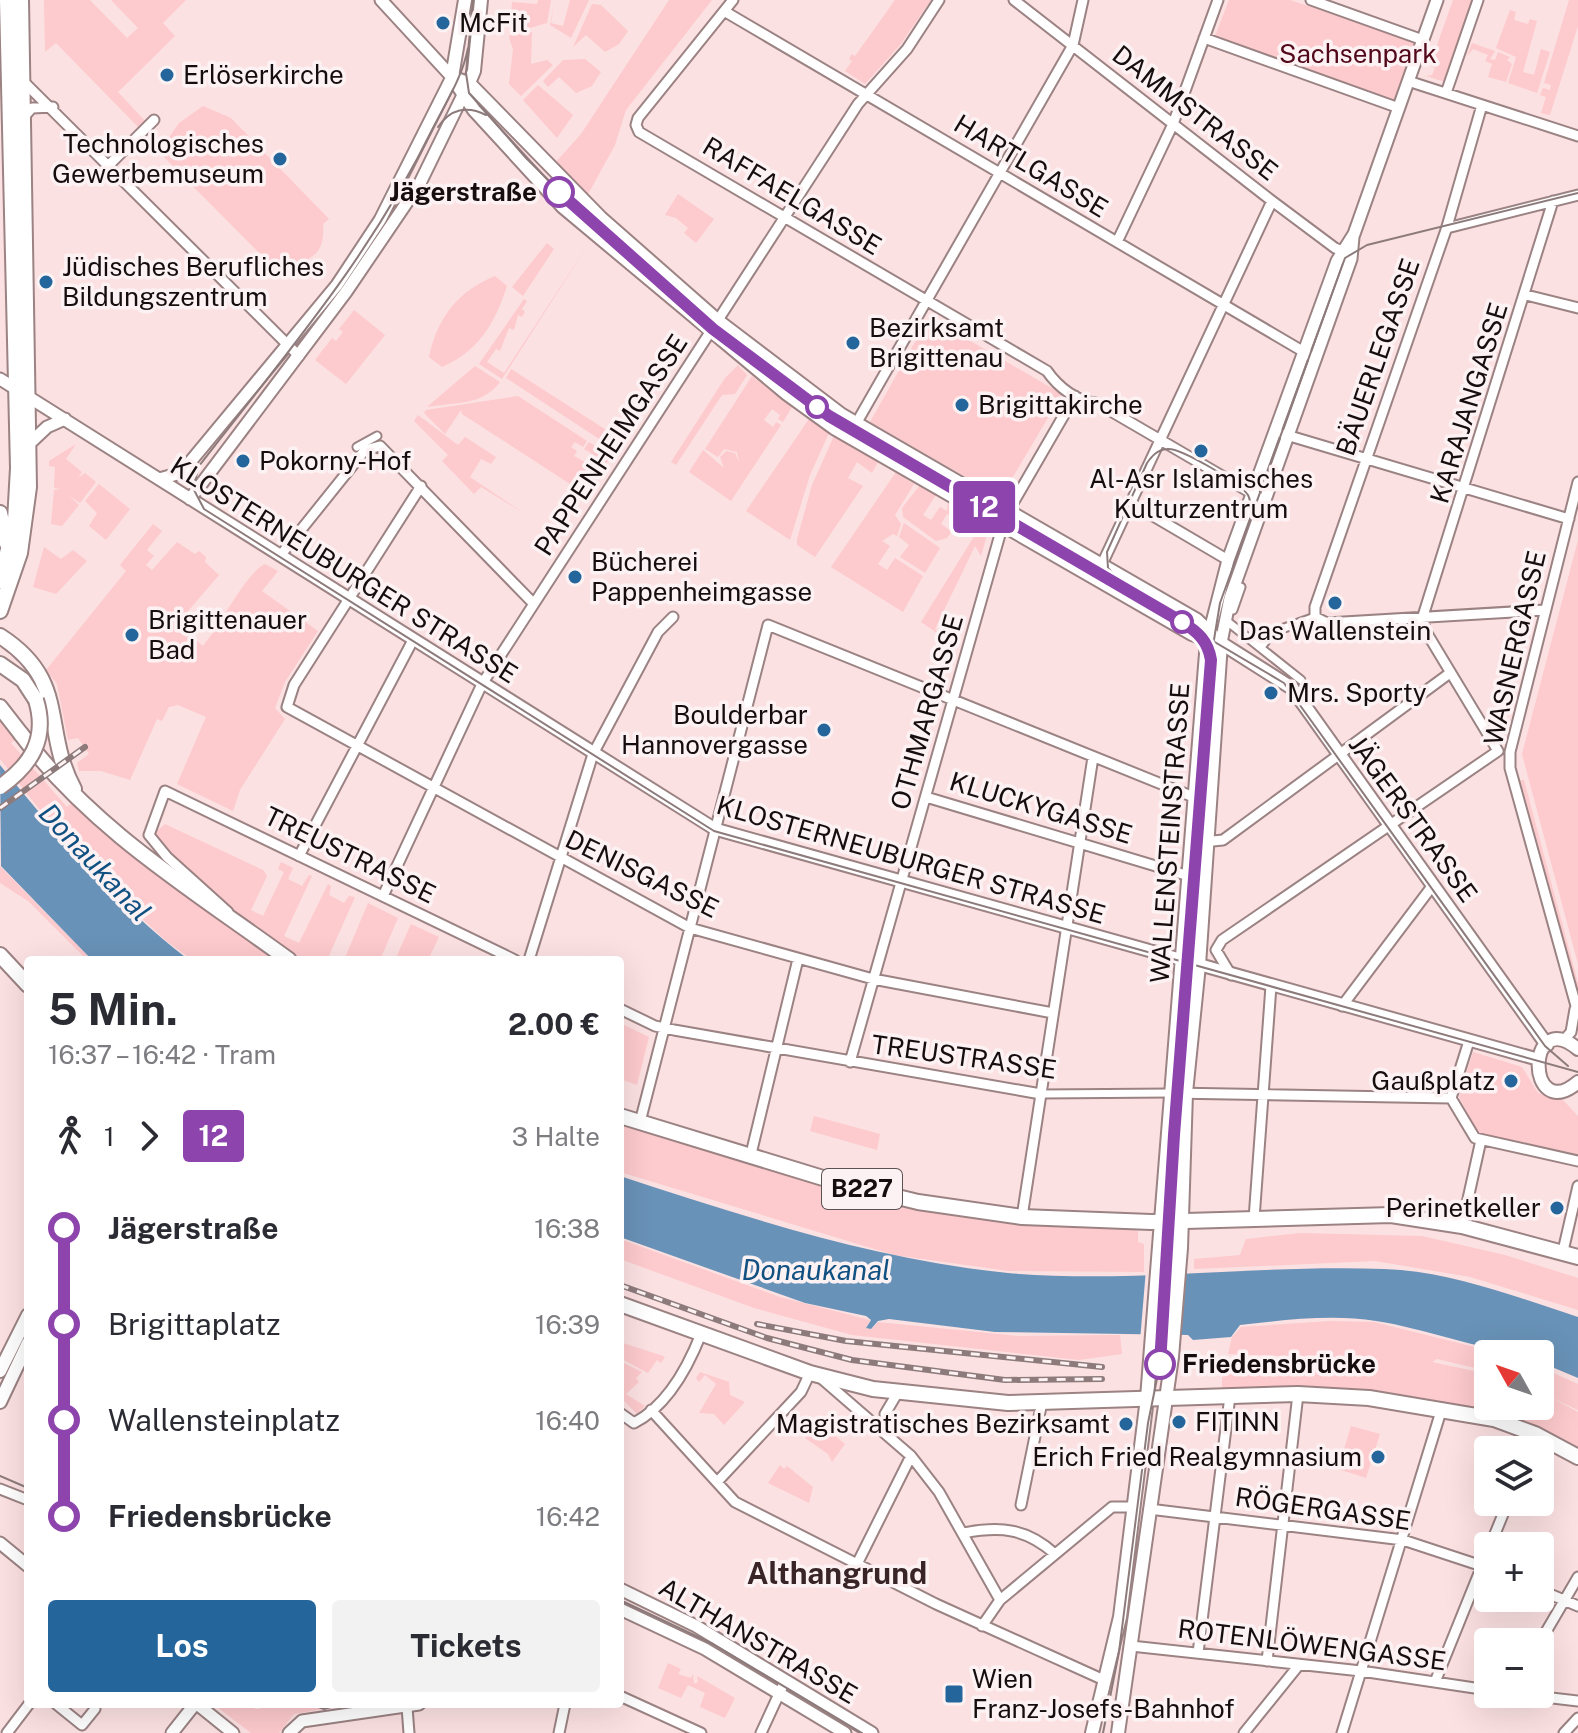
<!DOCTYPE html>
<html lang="de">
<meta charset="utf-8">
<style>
:root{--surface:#fff;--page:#f2f2f3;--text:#2b2b33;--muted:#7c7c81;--accent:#24659b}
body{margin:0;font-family:"Public Sans",sans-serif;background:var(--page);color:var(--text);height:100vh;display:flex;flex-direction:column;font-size:30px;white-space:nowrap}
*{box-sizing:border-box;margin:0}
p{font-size:26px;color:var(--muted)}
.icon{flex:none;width:44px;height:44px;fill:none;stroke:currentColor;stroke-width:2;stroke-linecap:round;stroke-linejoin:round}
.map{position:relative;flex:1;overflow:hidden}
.details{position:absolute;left:24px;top:956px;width:600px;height:752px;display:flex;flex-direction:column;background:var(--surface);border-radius:8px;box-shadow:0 8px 32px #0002}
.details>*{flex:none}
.badge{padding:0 16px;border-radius:6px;font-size:28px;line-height:52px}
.needle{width:52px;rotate:310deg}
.tools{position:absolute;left:1474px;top:1340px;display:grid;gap:16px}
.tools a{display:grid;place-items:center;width:80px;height:80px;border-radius:8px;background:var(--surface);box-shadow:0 8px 32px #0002;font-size:40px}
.map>.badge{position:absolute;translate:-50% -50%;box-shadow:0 0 0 4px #fff}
.legs{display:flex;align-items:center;gap:12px;height:88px;padding:0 24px;font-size:26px}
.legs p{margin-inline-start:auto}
.summary{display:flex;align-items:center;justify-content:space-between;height:136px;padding:0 24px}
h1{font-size:44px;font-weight:700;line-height:60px}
.button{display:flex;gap:16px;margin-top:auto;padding:16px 24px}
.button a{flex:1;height:92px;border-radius:8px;background:var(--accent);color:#fff;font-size:32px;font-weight:700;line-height:92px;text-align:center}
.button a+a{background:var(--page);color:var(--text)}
ul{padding:0 24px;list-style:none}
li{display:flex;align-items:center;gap:28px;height:96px;font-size:30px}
li i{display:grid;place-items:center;width:12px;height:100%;margin:0 10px;background:currentColor}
li i::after{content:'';width:20px;height:20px;margin:-10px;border:6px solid;border-radius:50%;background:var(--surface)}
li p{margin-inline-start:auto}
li:first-child i{background:linear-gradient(#0000 50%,currentColor 0)}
li:last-child i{background:linear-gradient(currentColor 50%,#0000 0)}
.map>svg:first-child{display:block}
</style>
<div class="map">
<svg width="1578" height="1733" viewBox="0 0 1578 1733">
<rect width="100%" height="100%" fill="#fce1e2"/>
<path fill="#fdcacd" d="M44,0H90L127,38L138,28L111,0H186L163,23L175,36L118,92L146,122L139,128L56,43L45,52Z
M538,0H551L547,23L520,31L510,30L512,2L537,4Z
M555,0L551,23L563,26L570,0H589L571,38L550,25Z
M669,0H712L626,110L615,145L587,196L555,163L581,134Z
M895,0H931L900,45L865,84L845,71L852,61L849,59L852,54L855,56Z
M1229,0H1290L1416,42L1395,100L1215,36Z
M1453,0H1474L1445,82L1426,76L1432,75L1435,68L1430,65Z
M1569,0H1578V26L1550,115L1541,113L1546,97L1540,95L1543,88L1550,90L1551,85L1544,83Z
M592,4L601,5L628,31L619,44L605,52L586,35L573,47Z
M1510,10L1516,12L1514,20L1528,24L1530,19L1537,21L1523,72L1534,75L1541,49L1550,52L1537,93L1508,83L1516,57L1496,48Z
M532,32L531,64L547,60L553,65L521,96L509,84L513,49L509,38L510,35Z
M1472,43L1495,51L1490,59L1495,60L1498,52L1510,57L1507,60L1512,64L1506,82L1488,77L1492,64L1485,61L1488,55L1473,49L1467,56Z
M585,59L601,72L592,86L576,93L559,77L548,87L543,81L563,60Z
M538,85L573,115L557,138L523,100Z
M203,106L231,118L329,219L323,224C326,265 300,256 281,275L156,149L160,145L169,153L165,143L179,123Z
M678,194L714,219L696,243L684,233L688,228L676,218L665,215Z
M591,240L502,379L479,364L524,299L527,301L522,309L525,312L522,317L518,315L514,330L509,328L500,351L496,349L487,362L504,373Z
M547,243L554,249L523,296L512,287Z
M495,276L507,286C495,323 479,351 442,367L429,357C437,318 458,291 495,276Z
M354,310L385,335L346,384L315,360L332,338L336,341L343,332L339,329Z
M929,317L1062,394L1001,497L870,422Z
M738,365L747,375L735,394L722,395L676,465L671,462L725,378Z
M475,366L500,382C482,406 455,402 427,407Z
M511,369L611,433L609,436L620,443L616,450L506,378Z
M752,376L792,407L783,422L778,419L780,415L772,409L764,420L773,427L776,422L781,425L731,501L689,472L703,450L724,468L720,457L726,451L735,453L739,462L737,452L724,449L718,457L705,449Z
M518,396L587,441L583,447L575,442L571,447L577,451L574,456L585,462L591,453L584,449L589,442L611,456L587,495L462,414L461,410L445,434L424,413L426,410Z
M418,415L458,445L465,437L496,457L491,464L481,459L470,477L525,514L481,487L474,494L442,461L448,455L414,421Z
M809,419L829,433L810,475L790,540L746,511Z
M834,436L878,462L872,473L857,462L848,478L863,486L815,557L797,545V539L812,485Z
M76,444L66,459L82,472L78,478L85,473L96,482L80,503L69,496L79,505L62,526L51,524L54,490L60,489L54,488L55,467L49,466V461Z
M896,472L914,484L895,515L901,524L897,536L893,534L882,541L890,546L878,564L887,570L895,558L923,576L903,612L831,567Z
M99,484L130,509L106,540L89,526L97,513L85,501Z
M920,485L936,495L923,515L931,520L940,507L947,511L948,503L963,511L956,524L957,520L947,514L941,524L951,531L954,528L947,538L936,541L903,517L902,508Z
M983,522L989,528L981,556L975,546L935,629L940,635L921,622Z
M904,523L940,548L925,573L900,557L909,545L899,537Z
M153,524L162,531L147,550L154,556L146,565L152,570L177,542L195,554L199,551L206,557L205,562L219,575L177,624L203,646C221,625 245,574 265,564L278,571L262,591L318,631L285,682L275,708L285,719L240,790L233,811L177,784L206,717L178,705L169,707L162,721L157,719L130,780L101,771H79L77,763L89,754L78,738L68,740L57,684L46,670L126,571L120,565Z
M1578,540V964L1522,754Z
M44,547L61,559L73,550L87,561L56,594L33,587Z
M0,715L17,738L11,743L67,807L72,803L139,861L281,960H192L164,939L79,860L0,759Z
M1520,780H1524L1578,983V995Z
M165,824L263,870L267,876L251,910L263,916L284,872L278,869L281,862L293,868L288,879L302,886L309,875L312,876L284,936L299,943L328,884L331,886L329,895L344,903L349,896L355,897L327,960C319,960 309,962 302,958C258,934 183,874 152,835Z
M0,866L92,960H87L28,901L0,883Z
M368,903L398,918L380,960H344Z
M411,924L439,937L428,960H395Z
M620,1023L649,1037L637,1085L620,1079Z
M1473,1052L1522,1067L1538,1093L1564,1101L1578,1116V1154L1479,1134L1459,1097Z
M814,1116L880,1134L877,1150L810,1131Z
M620,1122L740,1161L872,1197L1138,1231V1242L1144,1244V1272L1009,1271L894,1255L620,1172Z
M1300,1233L1422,1236L1505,1255L1578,1278V1310L1470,1277L1375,1261L1194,1269V1259L1240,1255L1246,1239Z
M620,1239L780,1297L870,1320L866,1328L872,1329L878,1322L1018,1336L1120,1335L1122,1354L1079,1360L852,1335L754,1308L620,1259Z
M1329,1321L1374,1322L1503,1354H1488V1371L1437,1359L1432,1362L1488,1374V1406H1540V1367L1578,1384V1410L1550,1397L1578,1412V1449C1468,1390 1344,1385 1222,1389V1362L1336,1358L1228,1354L1232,1337L1241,1327Z
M620,1342L663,1356L665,1357L661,1363L657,1360L648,1373L620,1358Z
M620,1361L642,1372L636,1378L639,1382L626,1394L645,1406L637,1414L620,1397Z
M700,1372L729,1382L730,1395L745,1402L724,1425L714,1414L699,1413L716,1384L705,1375L699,1382L696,1378Z
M821,1424L845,1444L832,1462L828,1454L805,1438Z
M1351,1426L1380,1434L1366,1478L1338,1469Z
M780,1465L784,1469L787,1466L813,1487L809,1503L768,1483Z
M668,1663L681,1669L678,1674L691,1678L693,1674L694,1684L698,1682L697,1676L735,1698L725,1718L700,1707L705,1693L688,1685L681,1698L658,1688Z
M213,1704H248L256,1709L289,1704H353L294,1714L279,1733H251Z"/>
<path fill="#6992b8" d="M0,765C58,836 115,903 189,960H92L1,866Z
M620,1176C746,1217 875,1260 1008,1273C1133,1284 1259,1264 1384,1269C1450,1271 1516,1297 1578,1317V1378L1540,1362V1354C1486,1354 1430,1329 1376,1321C1333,1314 1283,1320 1240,1325L1231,1337L1193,1340L1188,1335L995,1332L889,1319L878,1321L871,1329L866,1328L871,1320L866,1316L805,1303L620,1237Z"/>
<path fill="#fce1e2" d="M1146,1269H1186L1181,1339L1140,1341Z"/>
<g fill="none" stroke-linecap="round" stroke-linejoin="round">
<g stroke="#9b8283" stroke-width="11">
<path id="pedestrian" d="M357,447L377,436
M1233,610L1241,587
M1228,622L1301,680
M1261,647L1273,632L1315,617
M1041,1094L1171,1093"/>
</g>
<g stroke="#9b8283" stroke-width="13">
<path id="minor" d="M733,0L638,118L636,125L639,132L1047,371C1058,387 1077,402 1097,403L1265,501
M1014,0L1272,201L1335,248L1348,253
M1311,0L1423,40
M724,11L1316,359
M1204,38L1399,108
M22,80L299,356
M1408,81L1578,136
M1446,93L1478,0
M1482,105L1446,230L1315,607V617L1327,623L1545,610
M23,118L32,108L53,107
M110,164L154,120
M1447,228L1578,195
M1117,242L1173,124L1218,0
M1526,295L1578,308
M853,429L1073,45L1083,0
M1283,434L1569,519
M1578,482L1510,752V768L1578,1013
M421,486L294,685L287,707L690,928L873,979L1053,1013
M1131,503L1228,560
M280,556L365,450L380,446L534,604
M1096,577L1272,201
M926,797L1189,876
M1192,843L1223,840L1450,673
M299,856L413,640
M383,896L482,684L858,104L907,49L939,0
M228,912L167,857L149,835L165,791L515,960
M529,960L593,754L658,632L673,617
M1231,975L1216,950L1222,940L1498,751L1425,630L1423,616L1553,201
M1342,1006L1433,885
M620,1009L655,1026L674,1030L1041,1094
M1469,1041L1451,1098L1475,1138L1578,1161
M1563,1041L1571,1032L1575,1009
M850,1062L1005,517L1075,396
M1172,1093L1451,1098
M640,1122L768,625L1196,798H1209
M750,1158L798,959
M1022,1217L1093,757
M1254,1219L1271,986
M1462,1226L1481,1140
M1563,1251L1578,1186
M821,1378L911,1456L939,1492L1000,1600
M651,1410L735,1502L936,1604L1104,1680
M620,1413L634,1423C667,1406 688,1367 701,1334
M888,1433L885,1414L898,1392
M1528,1450L1535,1434
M718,1481L801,1392L810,1373
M0,1489L28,1500
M1021,1505L1042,1402
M1149,1509L1403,1540L1488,1568
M964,1533C1000,1526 1026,1528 1055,1554
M1490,1546L1508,1502
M857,1564L911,1456
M1540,1590L1578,1606
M982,1626L1000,1600L1112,1507H1134
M1540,1642L1578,1577
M1131,1646L1361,1671L1488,1690
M1198,1653L1230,1396
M1267,1661L1298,1394
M1435,1682L1488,1551
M1518,1694L1578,1701
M620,1696L701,1733
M56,1704L82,1725L95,1709
M407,1707L409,1733
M7,1733L29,1704
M559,1733L565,1704
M761,1733L785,1681
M1244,1733L1299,1665
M1342,1733L1442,1408
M1564,1733L1578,1718"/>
</g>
<g stroke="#9b8283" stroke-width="15">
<path id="tertiary" d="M0,379L715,829L1537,1059
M29,444L47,427L65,419
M159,479L181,473L337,285L380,220L452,77L381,0
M190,499L346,292L420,183L466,89
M1208,638L1228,560L1337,261L1354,234L1437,0
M1221,643L1230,598L1351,259L1353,237
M0,1543L28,1566
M620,1589L696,1626L872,1733
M620,1609L705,1649L845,1733
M197,1704L233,1733
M172,1733L195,1704
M289,1733L302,1721L419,1704"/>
</g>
<g stroke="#9b8283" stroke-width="16">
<path id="secondary" d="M452,77L470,84L601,218L717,320L842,415L1197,620L1221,643L1292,688L1547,1045
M452,77L474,110L563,207L787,394L834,428L1192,634L1214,642
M452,77L465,0
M469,83L474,71L481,0
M1578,1049C1525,1005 1526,1126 1578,1082
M0,1371L28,1315
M0,1402L28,1343
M1092,1733L1120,1617L1147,1398L1207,641
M1118,1733L1172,1357L1181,1248L1186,1093L1199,965L1221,643"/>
</g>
<g stroke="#9b8283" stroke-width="18">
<path id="primary" d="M0,513L7,544
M0,581L15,521L18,468L7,0
M0,611L20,553L29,487L21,0
M0,636C70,681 41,728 74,789
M21,734C93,830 193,890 289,960
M0,955L28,985
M620,1116L836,1182L918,1202L1022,1217L1151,1222L1391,1215L1462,1226L1578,1257
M620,1304L810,1373L873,1389L1008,1403L1298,1394L1369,1398L1494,1419L1535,1434L1578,1457"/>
</g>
<g stroke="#9b8283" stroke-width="18">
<path id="trunk" d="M0,664L23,680L36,700
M0,707L21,734"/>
</g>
<use href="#pedestrian" stroke="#fff" stroke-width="7"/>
<use href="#minor" stroke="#fff" stroke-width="9"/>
<use href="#tertiary" stroke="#fff" stroke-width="11"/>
<use href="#secondary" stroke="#fff" stroke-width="12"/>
<use href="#primary" stroke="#fff" stroke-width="14"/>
<use href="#trunk" stroke="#fff" stroke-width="14"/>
<path stroke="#8d7b7c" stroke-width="2" d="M473,0L466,73L469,93L526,158L600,231L713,329L817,407L1284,683L1545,1046L1568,1066
M468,48C463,75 447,101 434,126C369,259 288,351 199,466L193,488L204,509L714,831L1578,1072
M438,127C450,109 467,105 486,115
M1121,582L1108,568L1107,552L1147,463C1152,456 1157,450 1167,449C1180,447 1240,483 1248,495C1251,501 1251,507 1251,513
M0,1476L28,1488
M620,1600L713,1644L862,1733
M310,1704L324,1709L341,1704
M1103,1733L1119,1652L1148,1423L1160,1364L1174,1135L1211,658L1220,603L1345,258L1367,245L1578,193"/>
<g stroke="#8d7b7c" stroke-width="6">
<path id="rail" d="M0,808L85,747
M620,1285L767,1338L852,1360L1005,1380L1102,1379
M757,1324L846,1341L1102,1367"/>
</g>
<use href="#rail" stroke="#fdf2f3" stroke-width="3" stroke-dasharray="9" stroke-linecap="butt"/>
<g stroke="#9b8283" stroke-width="18" stroke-linecap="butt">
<path id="trunk-bridge" d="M0,787C31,765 48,739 36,700"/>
</g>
<use href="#trunk-bridge" stroke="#fff" stroke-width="14"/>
</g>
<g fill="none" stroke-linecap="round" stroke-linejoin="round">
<g stroke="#fff" stroke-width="18">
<path id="line-1" d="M559,192L713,329L829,416L1182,622C1198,632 1208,641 1211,660L1174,1135L1160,1364"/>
</g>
<use href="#line-1" stroke="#8e44ad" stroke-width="12"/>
</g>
<g fill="#24659b" stroke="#fdf2f3" stroke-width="3">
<circle cx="443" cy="23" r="8"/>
<circle cx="167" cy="75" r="8"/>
<circle cx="280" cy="159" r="8"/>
<circle cx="46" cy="282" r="8"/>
<circle cx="853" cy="343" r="8"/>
<circle cx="962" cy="405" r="8"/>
<circle cx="1201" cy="451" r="8"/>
<circle cx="243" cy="461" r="8"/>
<circle cx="575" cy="577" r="8"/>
<circle cx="1335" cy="603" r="8"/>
<circle cx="132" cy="635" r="8"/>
<circle cx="1271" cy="693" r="8"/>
<circle cx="824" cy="730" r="8"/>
<circle cx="1511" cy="1081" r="8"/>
<circle cx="1557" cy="1208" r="8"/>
<circle cx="1179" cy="1422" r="8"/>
<circle cx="1126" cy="1424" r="8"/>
<circle cx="1378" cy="1457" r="8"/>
<rect x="944" y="1684" width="20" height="20" rx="4"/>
</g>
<g fill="#fff" stroke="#8e44ad" stroke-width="4">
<circle cx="559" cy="192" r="14"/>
<circle cx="817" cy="407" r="10"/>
<circle cx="1182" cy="622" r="10"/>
<circle cx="1160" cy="1364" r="14"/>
</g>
<g text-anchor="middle" stroke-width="7" stroke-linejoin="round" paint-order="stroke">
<rect fill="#fdf2f3" stroke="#5b5253" stroke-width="2" x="822" y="1169" width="80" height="40" rx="6"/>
<g font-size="24" font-weight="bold" fill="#160e0e">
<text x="862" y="1197">B227</text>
</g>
<g font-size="26" fill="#160e0e" stroke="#fdf2f3" text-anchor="start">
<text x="459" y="32">McFit</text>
<text x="183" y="84">Erlöserkirche</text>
<text x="264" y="153" text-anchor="end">Technologisches<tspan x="264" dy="30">Gewerbemuseum</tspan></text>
<text x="62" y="276">Jüdisches Berufliches<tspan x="62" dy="30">Bildungszentrum</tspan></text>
<text x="869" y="337">Bezirksamt<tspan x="869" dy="30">Brigittenau</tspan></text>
<text x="978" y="414">Brigittakirche</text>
<text x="259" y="470">Pokorny-Hof</text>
<text x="1201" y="488" text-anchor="middle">Al-Asr Islamisches<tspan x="1201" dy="30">Kulturzentrum</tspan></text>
<text x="591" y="571">Bücherei<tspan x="591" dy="30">Pappenheimgasse</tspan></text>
<text x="148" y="629">Brigittenauer<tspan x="148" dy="30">Bad</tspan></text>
<text x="1335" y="640" text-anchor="middle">Das Wallenstein</text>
<text x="1287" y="702">Mrs. Sporty</text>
<text x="808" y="724" text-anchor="end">Boulderbar<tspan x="808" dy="30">Hannovergasse</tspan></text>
<text x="1495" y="1090" text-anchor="end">Gaußplatz</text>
<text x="1541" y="1217" text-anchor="end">Perinetkeller</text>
<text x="1195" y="1431">FITINN</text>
<text x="1110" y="1433" text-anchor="end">Magistratisches Bezirksamt</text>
<text x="1362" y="1466" text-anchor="end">Erich Fried Realgymnasium</text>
<text x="972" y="1688">Wien<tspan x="972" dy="30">Franz-Josefs-Bahnhof</tspan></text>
</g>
<g font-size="26" fill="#510819" stroke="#fdf2f3">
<text x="1358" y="63">Sachsenpark</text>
</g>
<g font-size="26" fill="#160e0e" stroke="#fdf2f3">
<text transform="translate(1195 113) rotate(38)" y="9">DAMMSTRASSE</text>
<text transform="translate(1031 166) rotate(31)" y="9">HARTLGASSE</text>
<text transform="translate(792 196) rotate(31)" y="9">RAFFAELGASSE</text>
<text transform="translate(1378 357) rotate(-71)" y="9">BÄUERLEGASSE</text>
<text transform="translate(1469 403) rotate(-73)" y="9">KARAJANGASSE</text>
<text transform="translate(611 445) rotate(-57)" y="9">PAPPENHEIMGASSE</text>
<text transform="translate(344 570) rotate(32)" y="9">KLOSTERNEUBURGER STRASSE</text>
<text transform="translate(1515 648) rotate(-77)" y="9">WASNERGASSE</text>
<text transform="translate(927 712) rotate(-74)" y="9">OTHMARGASSE</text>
<text transform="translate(1041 808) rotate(17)" y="9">KLUCKYGASSE</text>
<text transform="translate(1413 819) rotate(54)" y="9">JÄGERSTRASSE</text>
<text transform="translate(1170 833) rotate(-86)" y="9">WALLENSTEINSTRASSE</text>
<text transform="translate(350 855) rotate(26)" y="9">TREUSTRASSE</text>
<text transform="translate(911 860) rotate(16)" y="9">KLOSTERNEUBURGER STRASSE</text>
<text transform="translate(642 874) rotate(26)" y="9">DENISGASSE</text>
<text transform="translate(964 1057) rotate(8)" y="9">TREUSTRASSE</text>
<text transform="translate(1323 1509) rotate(8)" y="9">RÖGERGASSE</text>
<text transform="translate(758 1641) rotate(30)" y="9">ALTHANSTRASSE</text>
<text transform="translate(1312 1645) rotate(7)" y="9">ROTENLÖWENGASSE</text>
</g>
<g font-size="26" font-weight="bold" fill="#160e0e" stroke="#fdf2f3" text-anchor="end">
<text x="537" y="201">Jägerstraße</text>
<text x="1182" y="1373" text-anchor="start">Friedensbrücke</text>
</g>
<g font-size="28" font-style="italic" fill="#105182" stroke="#fdf2f3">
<text transform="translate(95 862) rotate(47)" y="10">Donaukanal</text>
<text x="816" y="1280">Donaukanal</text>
</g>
<g font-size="30" font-weight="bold" fill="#392527" stroke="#fdf2f3">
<text x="837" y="1584">Althangrund</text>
</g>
</g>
</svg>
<div class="tools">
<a><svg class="needle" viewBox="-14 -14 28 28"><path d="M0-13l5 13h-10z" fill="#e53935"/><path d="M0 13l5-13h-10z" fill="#7c7c81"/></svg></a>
<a><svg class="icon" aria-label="layers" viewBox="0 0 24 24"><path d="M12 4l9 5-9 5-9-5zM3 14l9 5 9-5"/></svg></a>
<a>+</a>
<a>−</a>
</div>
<b class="badge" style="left:984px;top:507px;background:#8e44ad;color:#fff">12</b>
<section class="details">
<div class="summary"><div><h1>5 Min.</h1><p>16:37 – 16:42 · Tram</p></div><b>2.00 €</b></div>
<div class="legs"><svg class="icon" aria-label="walk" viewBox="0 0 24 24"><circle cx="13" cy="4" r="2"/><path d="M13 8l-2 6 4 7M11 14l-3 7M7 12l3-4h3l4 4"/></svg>1<svg class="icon" aria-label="forward" viewBox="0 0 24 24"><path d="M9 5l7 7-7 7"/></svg><b class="badge" style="background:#8e44ad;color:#fff">12</b><p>3 Halte</p></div>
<ul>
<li><i style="color:#8e44ad"></i><b>Jägerstraße</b><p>16:38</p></li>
<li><i style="color:#8e44ad"></i><span>Brigittaplatz</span><p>16:39</p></li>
<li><i style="color:#8e44ad"></i><span>Wallensteinplatz</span><p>16:40</p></li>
<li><i style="color:#8e44ad"></i><b>Friedensbrücke</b><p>16:42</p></li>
</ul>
<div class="button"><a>Los</a><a>Tickets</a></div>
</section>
</div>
